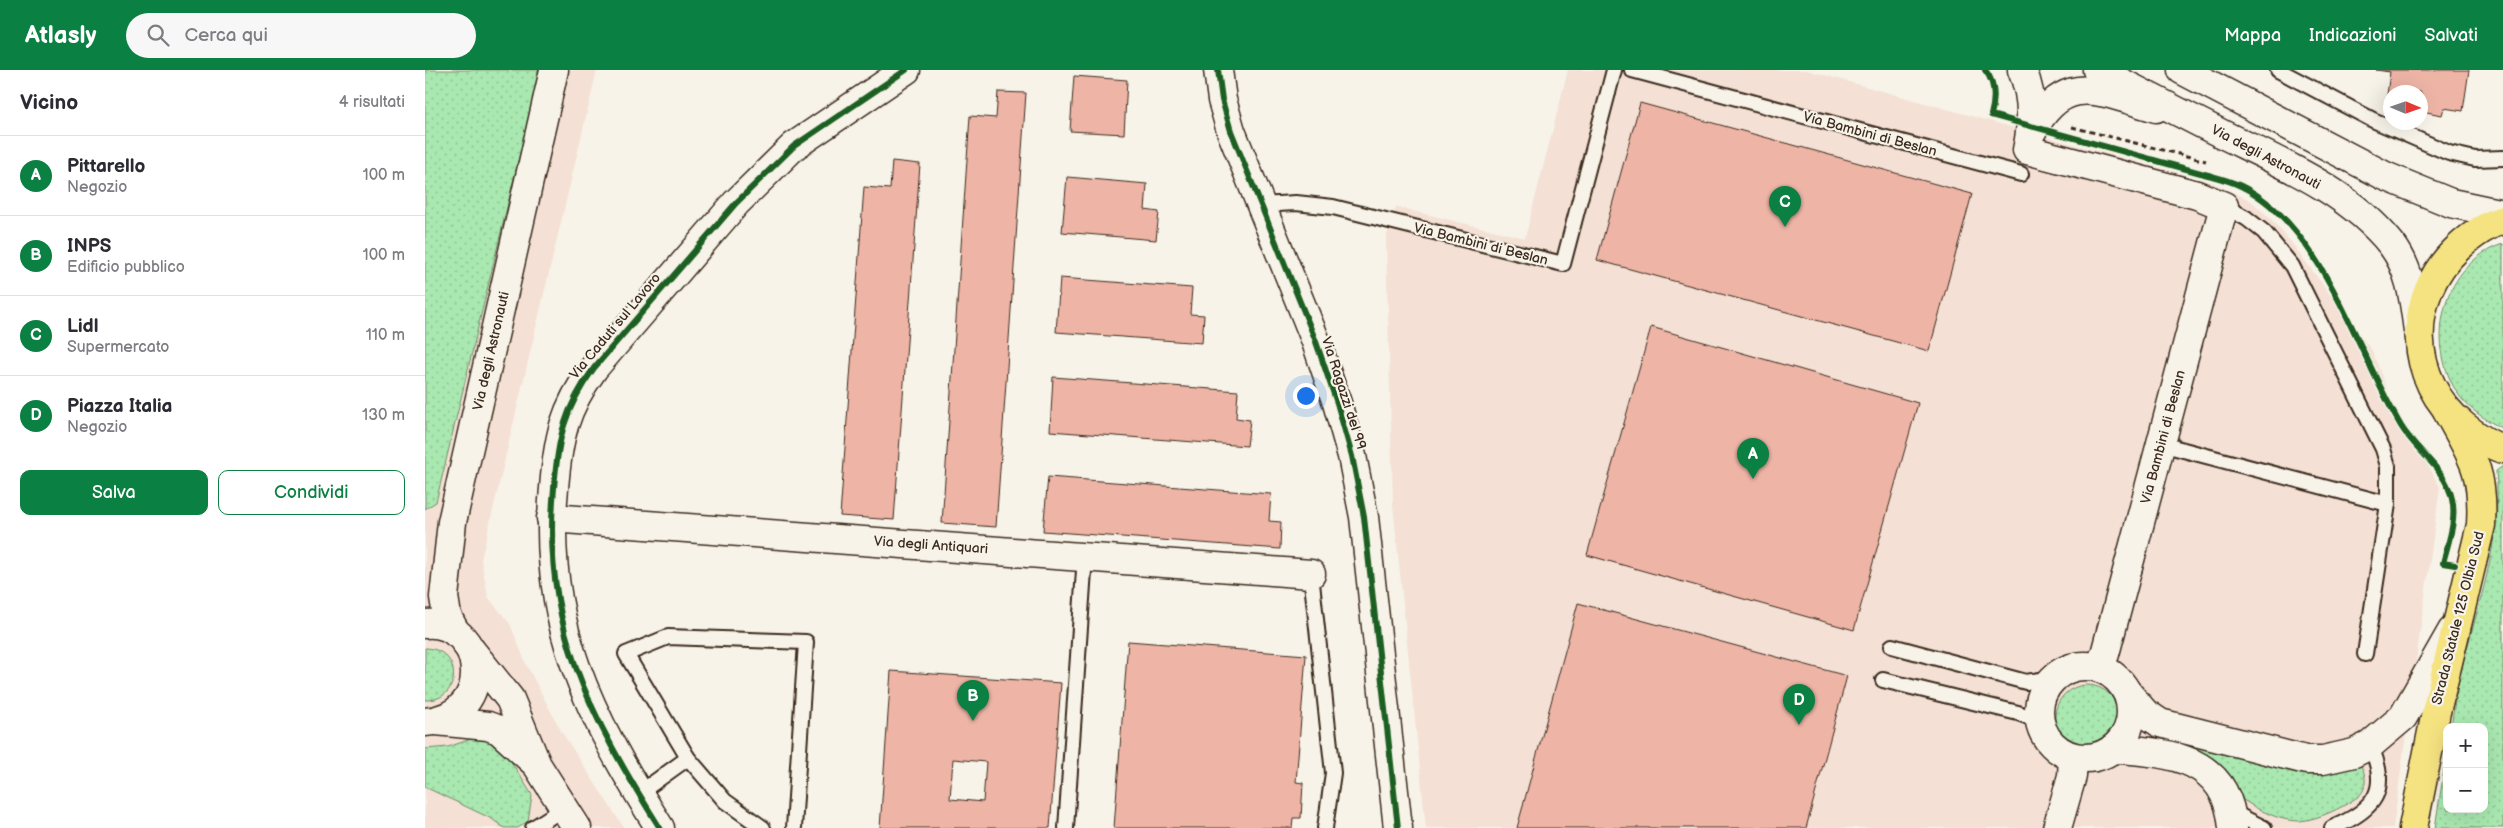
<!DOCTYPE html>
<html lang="it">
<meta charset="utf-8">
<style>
body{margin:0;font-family:"Balsamiq Sans",sans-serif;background:#f7f7f7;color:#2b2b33}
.controls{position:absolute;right:15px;bottom:15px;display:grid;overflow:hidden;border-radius:10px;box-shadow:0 5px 20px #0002}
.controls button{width:45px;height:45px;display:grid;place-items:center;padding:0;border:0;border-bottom:1px solid #e1e1e2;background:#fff;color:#2b2b33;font:25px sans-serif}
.compass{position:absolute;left:1958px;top:15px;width:45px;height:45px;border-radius:50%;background:#fff;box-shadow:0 5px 20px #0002;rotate:92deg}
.you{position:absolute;left:880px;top:325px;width:18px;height:18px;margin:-12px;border:4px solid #fff;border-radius:50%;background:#1a73e8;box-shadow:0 0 0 8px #1a73e833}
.badge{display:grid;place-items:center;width:32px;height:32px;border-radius:50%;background:#0b8043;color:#fff;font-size:16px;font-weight:700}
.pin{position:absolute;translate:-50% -41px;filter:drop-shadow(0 1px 2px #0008)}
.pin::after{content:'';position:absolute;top:26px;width:18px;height:15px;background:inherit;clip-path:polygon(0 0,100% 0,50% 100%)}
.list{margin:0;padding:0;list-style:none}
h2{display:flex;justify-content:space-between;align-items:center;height:65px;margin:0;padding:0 20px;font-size:21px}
h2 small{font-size:16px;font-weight:400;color:#7c7c81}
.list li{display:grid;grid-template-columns:32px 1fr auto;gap:15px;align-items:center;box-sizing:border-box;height:80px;padding:0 20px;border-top:1px solid #e1e1e2}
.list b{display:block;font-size:19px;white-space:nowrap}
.list p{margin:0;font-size:16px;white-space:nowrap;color:#7c7c81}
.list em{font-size:16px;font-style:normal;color:#7c7c81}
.actions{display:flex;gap:10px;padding:15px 20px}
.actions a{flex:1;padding:11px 0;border:1px solid #0b8043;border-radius:10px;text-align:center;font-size:18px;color:#0b8043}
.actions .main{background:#0b8043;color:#fff}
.icon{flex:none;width:28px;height:28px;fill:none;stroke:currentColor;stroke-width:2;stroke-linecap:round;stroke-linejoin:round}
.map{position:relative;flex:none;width:2078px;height:758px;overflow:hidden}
header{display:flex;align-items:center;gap:30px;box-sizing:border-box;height:70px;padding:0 25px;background:#0b8043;color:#fff}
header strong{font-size:24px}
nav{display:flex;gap:28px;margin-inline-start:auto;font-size:18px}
.search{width:350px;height:45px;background:#f7f7f7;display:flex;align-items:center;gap:12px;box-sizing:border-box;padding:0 18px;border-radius:28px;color:#7c7c81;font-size:19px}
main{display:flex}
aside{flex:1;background:#fff}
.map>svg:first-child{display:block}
.built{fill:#f4e0d4}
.grass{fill:url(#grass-dots);stroke:#728967}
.building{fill:#eeb5a6;stroke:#3b2a1e;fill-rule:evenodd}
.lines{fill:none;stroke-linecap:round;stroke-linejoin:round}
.service-casing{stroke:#3b2a1e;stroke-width:18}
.minor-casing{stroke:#3b2a1e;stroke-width:31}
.tertiary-casing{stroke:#3b2a1e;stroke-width:31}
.secondary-casing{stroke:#3b2a1e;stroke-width:31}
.primary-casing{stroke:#3b2a1e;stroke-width:31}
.path{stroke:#3b2a1e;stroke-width:3;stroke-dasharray:5 4;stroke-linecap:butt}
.service{stroke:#f7f3e8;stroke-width:14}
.minor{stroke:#f7f3e8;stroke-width:28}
.tertiary{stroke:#f7f3e8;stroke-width:28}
.secondary{stroke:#f7f3e8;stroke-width:28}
.primary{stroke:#f5e382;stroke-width:28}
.cycleway-casing{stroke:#f7f3e8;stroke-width:9}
.cycleway{stroke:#1b5e20;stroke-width:6}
.labels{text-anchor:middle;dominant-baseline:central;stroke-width:4.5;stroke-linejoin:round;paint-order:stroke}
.street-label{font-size:14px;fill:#3b2a1e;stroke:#f7f3e8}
</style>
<header>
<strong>Atlasly</strong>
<div class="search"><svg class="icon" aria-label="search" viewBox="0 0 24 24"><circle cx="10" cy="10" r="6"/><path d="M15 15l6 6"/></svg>Cerca qui</div>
<nav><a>Mappa</a><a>Indicazioni</a><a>Salvati</a></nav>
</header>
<main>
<aside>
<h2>Vicino<small>4 risultati</small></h2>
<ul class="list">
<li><span class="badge">A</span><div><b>Pittarello</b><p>Negozio</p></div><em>100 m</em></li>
<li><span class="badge">B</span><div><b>INPS</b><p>Edificio pubblico</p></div><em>100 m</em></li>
<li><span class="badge">C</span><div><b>Lidl</b><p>Supermercato</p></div><em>110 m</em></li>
<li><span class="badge">D</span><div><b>Piazza Italia</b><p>Negozio</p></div><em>130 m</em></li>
</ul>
<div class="actions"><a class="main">Salva</a><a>Condividi</a></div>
</aside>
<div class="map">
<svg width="2078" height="758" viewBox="0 0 2078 758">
<defs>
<pattern id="grass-dots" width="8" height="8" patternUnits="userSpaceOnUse" patternTransform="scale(1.25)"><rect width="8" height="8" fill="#a9e8b0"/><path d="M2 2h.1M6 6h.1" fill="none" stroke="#92c797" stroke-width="1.8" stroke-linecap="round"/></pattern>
</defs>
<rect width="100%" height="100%" fill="#f7f3e8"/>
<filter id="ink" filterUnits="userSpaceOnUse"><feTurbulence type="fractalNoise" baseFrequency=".02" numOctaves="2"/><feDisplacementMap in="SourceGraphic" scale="10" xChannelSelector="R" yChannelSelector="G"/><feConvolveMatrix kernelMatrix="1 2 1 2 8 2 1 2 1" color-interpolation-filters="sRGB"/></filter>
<g filter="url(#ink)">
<!-- built -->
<g class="built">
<path d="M0,0H172L56,490L63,527L85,554L101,594L136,661L199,758H0Z"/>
<path d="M1143,0H1381L1788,113L1825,130L1846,149L1866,172L1947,281L1965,327L2015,417L1968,758H1001L968,435L961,169L971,137L1100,168Z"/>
</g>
<!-- grass -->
<g class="grass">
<path d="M0,0H115L11,432L0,439Z"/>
<path d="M2078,174V359C2060,349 2042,339 2031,321C2000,270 2018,193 2078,174Z"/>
<path d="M2078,396V758H2010L2022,681V739H2059V657H2026C2029,639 2031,621 2035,604C2052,538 2078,470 2071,401Z"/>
<path d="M0,578C39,579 37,632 0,630Z"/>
<circle cx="1662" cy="647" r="32"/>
<path d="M1751,667L1935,694C1942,705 1943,721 1931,728C1917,738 1892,750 1874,751C1831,751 1780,700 1749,674Z"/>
<path d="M49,668L65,669L79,680L107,725L103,751L93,758H79L67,749L0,717V679L23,677Z"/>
</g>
<!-- building -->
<g class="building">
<path d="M1951,0H2044L2038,41L2019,38L2017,45L1996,41V22H1966V26L1962,25L1965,2Z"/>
<path d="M649,6L702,10L699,64L645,61Z"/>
<path d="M573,22L601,23L571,457L517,453L545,46L571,48Z"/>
<path d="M1215,33L1547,124L1504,281L1172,190Z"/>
<path d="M467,91L495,94L469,450L415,446L439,117L465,119Z"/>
<path d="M642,107L722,114L720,140L734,142L731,170L637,162Z"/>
<path d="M635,208L767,218L765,244L779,245L777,273L631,262Z"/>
<path d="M1226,257L1493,333L1429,560L1162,485Z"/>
<path d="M628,307L813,321L811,348L825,350L822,376L625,361Z"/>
<path d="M623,407L846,424L844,451L856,452L855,479L618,461Z"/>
<path d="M1153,533L1422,606L1381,758H1092Z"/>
<path d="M703,571L881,585L871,712L878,713L876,748H868L867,758H689Z"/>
<path d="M466,601L636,613L625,758H455ZM528,689L561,692L558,732L525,729Z"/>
</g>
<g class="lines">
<!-- service casing -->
<g class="service-casing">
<g id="service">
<path d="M1207,0L1596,104"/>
<path d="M1853,0L1948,50L2024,83L2050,89L2078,88"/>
<path d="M834,135L871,133L908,137L1138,194L1189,0"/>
<path d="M1799,136L1821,148L1839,162L1867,196L1958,379L1963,396V434L1940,584"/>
<path d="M1736,374L1963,434"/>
<path d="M886,504L908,703L900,758"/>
<path d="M1467,576L1601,612L1628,608"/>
<path d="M1458,610L1593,643L1615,651"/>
<path d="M213,724L263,688"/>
<path d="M1807,742L1839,758"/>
<path d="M108,758L139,738"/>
<path d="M338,758L300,731L263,688L201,584L243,567L381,572L369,758"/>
<path d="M641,758L660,486"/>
<path d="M1907,758C1950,740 1966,720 1945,675"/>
</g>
</g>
<!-- minor casing -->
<g class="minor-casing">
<g id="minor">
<path d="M793,0L797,30L806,61L890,269L912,333L927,386L939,447L973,758"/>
<path d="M1597,0C1608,25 1608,53 1602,80L1772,125L1799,136L1680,584L1674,597"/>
<path d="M1606,63C1639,0 1674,21 1731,38"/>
<path d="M126,448L886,504"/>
<circle cx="1660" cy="642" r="46"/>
<path d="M1702,622L1720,643L1735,653L1881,690H1898L1929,683L1945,675L1978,647L2027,561"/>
<path d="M1688,679C1745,681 1803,689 1808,758"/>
<path d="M235,758C165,647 116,553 129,418C133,368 139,339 169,298L311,133L369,76L481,0"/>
<path d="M1632,758L1647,706L1648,687"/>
</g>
</g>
<!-- tertiary casing -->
<g class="tertiary-casing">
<g id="tertiary">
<path d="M41,574L85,629L112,695L152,758"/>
<path d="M11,651L63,656L74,660L109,692"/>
</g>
</g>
<!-- secondary casing -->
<g class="secondary-casing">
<g id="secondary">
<path d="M1672,0C1713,21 1755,43 1797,64C1856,93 1924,121 1967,175C1986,200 1989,231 1993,261"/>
<path d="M1757,0L1960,106L2026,133L2078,144"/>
<path d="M0,554C59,548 74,646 0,652"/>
<path d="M31,563L22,546L19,527L27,452L129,0"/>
</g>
</g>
<!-- primary casing -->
<g class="primary-casing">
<g id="primary">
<path d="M2078,150C2060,155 2046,166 2033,178C1980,227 1982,310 2039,356C2050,365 2064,375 2078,379"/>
<path d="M1988,758L2011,642L2056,455C2059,402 2048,388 2023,343"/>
</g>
</g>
<!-- path -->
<path class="path" d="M1647,57L1781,91"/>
<!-- service -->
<use href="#service" class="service"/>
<!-- minor -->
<use href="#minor" class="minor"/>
<!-- tertiary -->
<use href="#tertiary" class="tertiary"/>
<!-- secondary -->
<use href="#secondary" class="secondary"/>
<!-- primary -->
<use href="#primary" class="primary"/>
<!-- cycleway casing -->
<g class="cycleway-casing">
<g id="cycleway">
<path d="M793,0L797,30L806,61L890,269L912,333L927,386L939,447L973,758"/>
<path d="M1560,0C1571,13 1570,30 1566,45L1783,105C1794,108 1806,111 1816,116C1898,156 1931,281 1976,356C1991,381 2021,399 2027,429C2032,450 2023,473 2018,493L2030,495"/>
<path d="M235,758C165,647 116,553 129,418C133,368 139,339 169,298L311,133L369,76L481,0"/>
</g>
</g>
<!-- cycleway -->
<use href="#cycleway" class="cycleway"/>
</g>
</g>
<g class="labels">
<!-- street labels -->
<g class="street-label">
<text transform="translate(1445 64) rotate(15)">Via Bambini di Beslan</text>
<text transform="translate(1841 87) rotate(28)">Via degli Astronauti</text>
<text transform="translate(1056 174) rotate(14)">Via Bambini di Beslan</text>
<text transform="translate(190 256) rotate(-50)">Via Caduti sul Lavoro</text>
<text transform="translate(66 281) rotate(-77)">Via degli Astronauti</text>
<text transform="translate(919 323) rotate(72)">Via Ragazzi del 99</text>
<text transform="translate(1738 367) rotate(-75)">Via Bambini di Beslan</text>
<text transform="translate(506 475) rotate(4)">Via degli Antiquari</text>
<text transform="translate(2033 548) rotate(-76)">Strada Statale 125 Olbia Sud</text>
</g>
</g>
</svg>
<div class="controls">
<button>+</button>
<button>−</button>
</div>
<svg class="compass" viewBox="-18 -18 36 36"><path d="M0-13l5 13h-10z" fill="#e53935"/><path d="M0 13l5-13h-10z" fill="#7c7c81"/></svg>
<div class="you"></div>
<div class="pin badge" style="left:1328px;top:409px">A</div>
<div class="pin badge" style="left:548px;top:651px">B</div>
<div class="pin badge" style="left:1360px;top:157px">C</div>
<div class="pin badge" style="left:1374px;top:655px">D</div>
</div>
</main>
